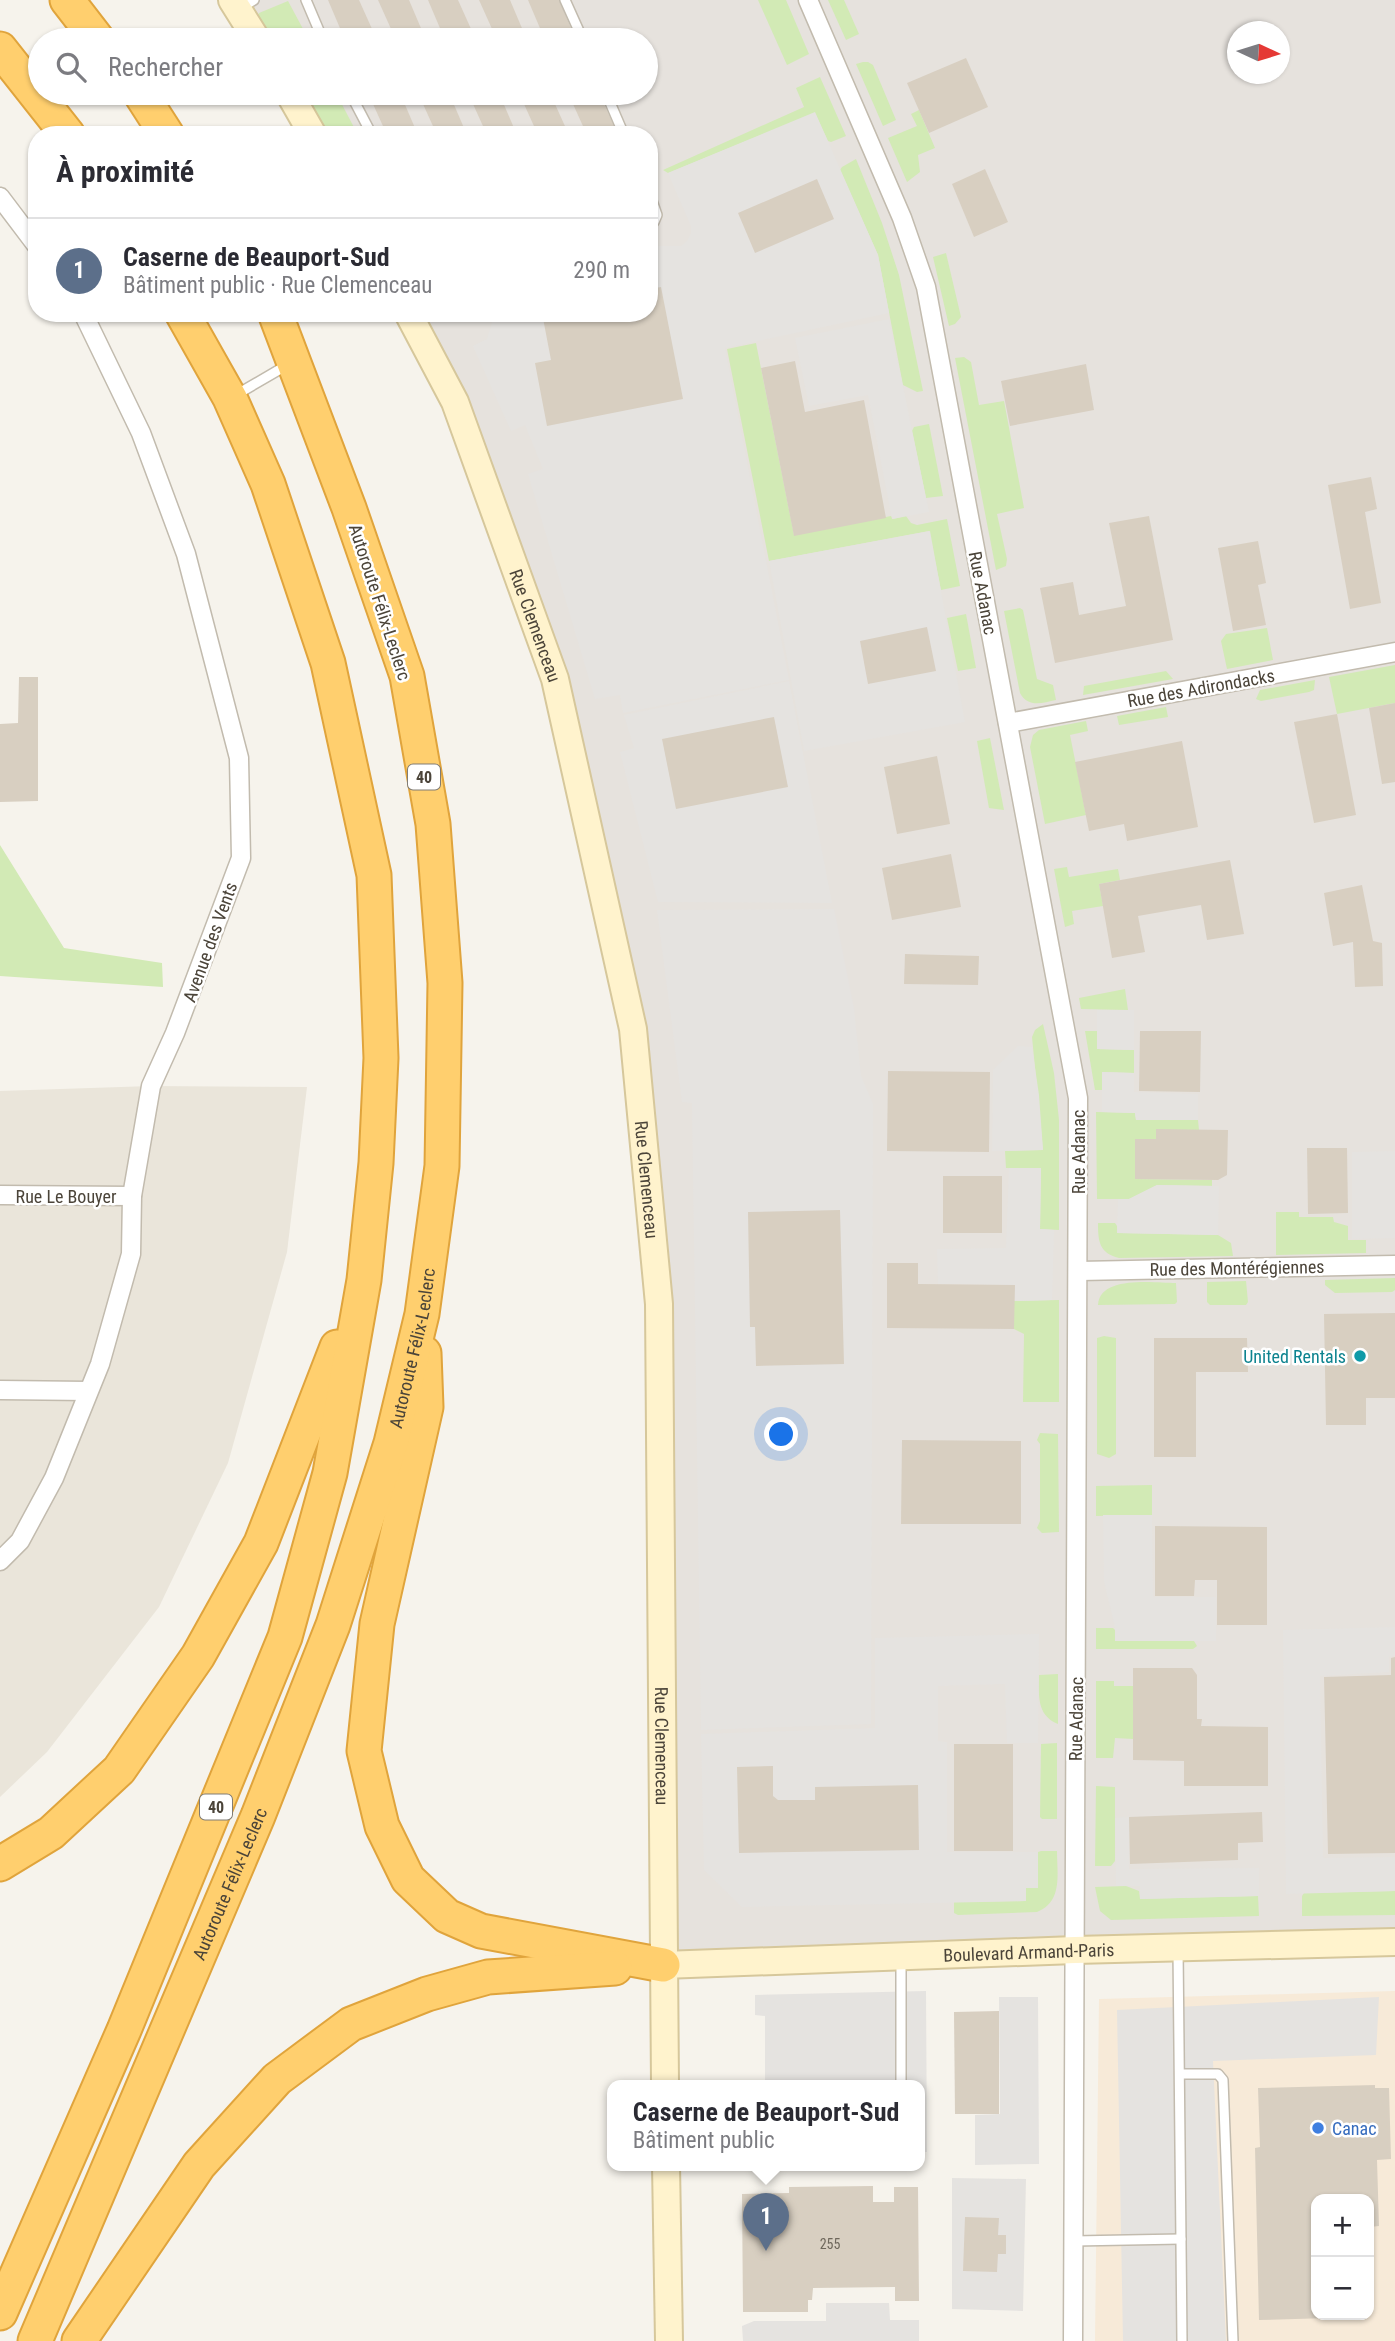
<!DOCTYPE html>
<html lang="fr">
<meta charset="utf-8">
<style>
body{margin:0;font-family:"Roboto Condensed",sans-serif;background:#f7f7f7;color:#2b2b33}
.controls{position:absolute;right:21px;bottom:21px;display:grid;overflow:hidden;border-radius:14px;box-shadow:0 2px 5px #0004}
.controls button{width:63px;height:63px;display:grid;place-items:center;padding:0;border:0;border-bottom:2px solid #e1e1e2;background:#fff;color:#2b2b33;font:35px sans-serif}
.compass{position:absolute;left:1227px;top:21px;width:63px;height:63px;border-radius:50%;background:#fff;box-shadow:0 2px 5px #0004;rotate:94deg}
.you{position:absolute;left:782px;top:1435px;width:24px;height:24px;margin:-18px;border:5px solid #fff;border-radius:50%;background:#1a73e8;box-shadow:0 0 0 10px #1a73e833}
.badge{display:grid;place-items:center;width:46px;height:46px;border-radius:50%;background:#fc3f1d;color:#fff;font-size:23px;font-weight:700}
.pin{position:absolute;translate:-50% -58px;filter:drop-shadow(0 2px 4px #0008)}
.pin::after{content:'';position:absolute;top:37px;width:24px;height:21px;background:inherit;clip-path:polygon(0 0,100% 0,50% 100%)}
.popup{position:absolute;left:607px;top:2080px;width:318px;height:91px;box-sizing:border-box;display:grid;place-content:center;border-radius:14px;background:#fff;filter:drop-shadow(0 2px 5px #0005);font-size:23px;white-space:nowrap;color:#7c7c81}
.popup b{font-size:26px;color:#2b2b33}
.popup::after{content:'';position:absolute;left:50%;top:100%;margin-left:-14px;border:14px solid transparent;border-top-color:#fff}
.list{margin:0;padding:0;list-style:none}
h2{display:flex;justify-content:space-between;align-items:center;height:91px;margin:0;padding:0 28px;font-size:30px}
h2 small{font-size:23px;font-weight:400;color:#7c7c81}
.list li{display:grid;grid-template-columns:46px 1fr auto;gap:21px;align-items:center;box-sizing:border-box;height:105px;padding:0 28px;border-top:2px solid #e1e1e2}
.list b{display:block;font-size:26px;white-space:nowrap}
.list p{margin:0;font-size:23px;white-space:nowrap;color:#7c7c81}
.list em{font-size:23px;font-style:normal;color:#7c7c81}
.icon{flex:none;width:38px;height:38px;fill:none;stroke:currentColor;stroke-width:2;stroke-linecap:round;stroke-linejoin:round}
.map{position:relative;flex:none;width:1395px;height:2341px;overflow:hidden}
.search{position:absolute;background:#fff;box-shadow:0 2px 5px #0004;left:28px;top:28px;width:630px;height:77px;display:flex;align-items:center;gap:18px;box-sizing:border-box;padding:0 24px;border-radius:38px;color:#7c7c81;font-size:26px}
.panel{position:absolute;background:#fff;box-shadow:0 2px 5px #0004;left:28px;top:126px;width:630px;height:196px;border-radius:28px}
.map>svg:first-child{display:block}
.residential{fill:#eae5da}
.commercial{fill:#f7ead8;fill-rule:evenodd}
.industrial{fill:#e6e2dd;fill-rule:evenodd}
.green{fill:#d2eab5}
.parking{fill:#e5e3e0}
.building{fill:#d8cfc1}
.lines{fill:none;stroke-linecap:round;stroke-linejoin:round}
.lane-casing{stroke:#c2bbae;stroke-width:12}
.street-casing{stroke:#c2bbae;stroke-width:21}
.secondary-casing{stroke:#d6c79b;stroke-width:30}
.highway-casing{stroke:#e0a43c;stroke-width:37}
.lane{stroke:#fff;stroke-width:9}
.street{stroke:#fff;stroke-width:18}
.secondary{stroke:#fff3cd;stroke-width:26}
.highway{stroke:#ffcf6e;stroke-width:33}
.culture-dot{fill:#0f9aa8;stroke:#fff;stroke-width:2.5}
.shop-dot{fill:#3f7fe0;stroke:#fff;stroke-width:2.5}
.labels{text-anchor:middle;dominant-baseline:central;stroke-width:5;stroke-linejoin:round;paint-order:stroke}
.number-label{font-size:14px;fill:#6e675b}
.shield{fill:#fff;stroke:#817c74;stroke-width:2}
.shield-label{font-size:16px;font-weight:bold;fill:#4b4439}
.street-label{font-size:18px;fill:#4b4439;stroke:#fff}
.culture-label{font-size:18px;fill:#0d838f;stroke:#fff;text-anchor:end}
.shop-label{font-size:18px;fill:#366cbe;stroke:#fff;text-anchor:start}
</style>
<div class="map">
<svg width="1395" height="2341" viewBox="0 0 1395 2341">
<rect width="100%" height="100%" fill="#f6f3ec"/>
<!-- residential -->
<path class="residential" d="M151,1086L307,1087L287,1252L228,1463L159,1607L47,1752L0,1797V1091Z"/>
<!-- commercial -->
<path class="commercial" d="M1395,1991V2341H1095L1099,1999ZM1316,2199H1369V2315H1316Z"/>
<!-- industrial -->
<path class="industrial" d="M232,0H1395V1941L663,1965L659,1304L633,1029L555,679L408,313H649V135H313L289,93H646V40H257ZM1238,32H1280V74H1238Z"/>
<!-- green -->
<g class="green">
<path d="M758,0H786L809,54L787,65Z"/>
<path d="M828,0H844L859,34L846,40Z"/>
<path d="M288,1L309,40H270L257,18L259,13Z"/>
<path d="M863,62H868L873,65L896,120L883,126L856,64Z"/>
<path d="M820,77L846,136L831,142L828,141L815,113L668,173L663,170L804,107L796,88Z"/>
<path d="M302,93H336L358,135H327Z"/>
<path d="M919,110L935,148L918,155L920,172L907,182L888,138L917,126L911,114Z"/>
<path d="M856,159L882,223L899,275L923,391L917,392L903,385L878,255L840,170L842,167Z"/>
<path d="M946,253L961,317L955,324L949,326L933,257Z"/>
<path d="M756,343L794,535L891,516L893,519L906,516L911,523L917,525L947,519L960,586L941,590L929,531L769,561L727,349Z"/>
<path d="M964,357L971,362L979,405L1004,401L1024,508L997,514L1007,559L1006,566L996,570L955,358Z"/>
<path d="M929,424L943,496L926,498L912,431L914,427Z"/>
<path d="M1020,608L1023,610L1037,679L1053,685L1056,700C1042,703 1028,708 1020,693L1004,611Z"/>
<path d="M966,614L976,668L958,671L947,618Z"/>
<path d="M1267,628L1273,660L1227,669L1221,641L1226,634Z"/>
<path d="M1395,665V703L1337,714L1329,677Z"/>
<path d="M1166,671L1173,679L1083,695L1084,686Z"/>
<path d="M1315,680L1314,690L1309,692L1261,701L1256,699L1260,690Z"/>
<path d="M1166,707L1168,717L1119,725L1117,716Z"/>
<path d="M1086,721L1088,731L1070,735L1086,815L1045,824L1030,747L1033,735L1039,730Z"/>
<path d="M990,738L1004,810L989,808L977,741Z"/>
<path d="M0,845L64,948L162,963L163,987L0,976Z"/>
<path d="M1067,867L1069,877L1118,869L1120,880L1099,884L1103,906L1072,911L1074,924L1065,927L1054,869Z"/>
<path d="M1125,989L1128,1010L1081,1009L1079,998Z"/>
<path d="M1043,1024L1054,1073L1059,1120V1230L1040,1229L1041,1169L1006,1168L1005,1151L1043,1150L1032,1037L1035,1030Z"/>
<path d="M1085,1031H1097V1049L1134,1050V1073L1102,1072V1090H1095Z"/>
<path d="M1096,1112L1135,1113L1136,1120H1198L1199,1130H1156V1139H1135V1179L1212,1180V1186L1157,1185L1129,1199H1097Z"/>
<path d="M1276,1212H1299V1217H1333L1334,1222L1348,1226V1240H1366V1253L1276,1255Z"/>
<path d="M1098,1223H1115L1117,1226L1118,1233L1218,1235L1231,1243L1233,1256L1119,1258C1099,1253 1098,1241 1098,1223Z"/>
<path d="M1395,1278V1290L1392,1292L1335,1293L1325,1285V1280Z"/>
<path d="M1246,1281L1248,1302L1246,1305H1210L1207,1302V1282Z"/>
<path d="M1176,1283L1177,1302L1175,1304L1098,1305C1100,1275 1154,1283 1176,1283Z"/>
<path d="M1059,1300V1402H1023L1024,1334L1014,1329V1301Z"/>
<path d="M1104,1336L1116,1338V1454L1109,1458L1097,1454V1338Z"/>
<path d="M1040,1433L1058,1434L1059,1532L1042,1533L1037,1528L1040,1521V1444L1037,1440Z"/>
<path d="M1152,1485V1515L1096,1516V1486Z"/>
<path d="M1096,1628H1113L1115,1630L1116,1641H1194L1197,1646L1193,1649H1096Z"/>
<path d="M1058,1674V1724C1036,1715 1039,1695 1039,1675Z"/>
<path d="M1096,1681H1114V1686H1133V1739L1115,1738L1113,1758H1096Z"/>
<path d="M1057,1743V1819H1042L1040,1817L1041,1744Z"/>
<path d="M1096,1786L1115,1787V1861L1111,1866H1095Z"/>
<path d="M1041,1851H1057C1057,1874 1063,1902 1037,1912L958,1915L954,1913V1902L1025,1901L1026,1888L1038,1887V1852Z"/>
<path d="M1126,1886L1139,1891L1140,1899L1258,1896L1259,1916L1111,1920L1100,1911L1095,1887Z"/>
<path d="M1395,1891V1915L1302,1916V1896L1304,1893Z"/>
</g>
<!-- parking -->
<g class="parking">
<path d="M815,112L878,255L889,313L725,348L789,680L623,713L620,695L595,699L528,474L543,469L525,425L511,431L473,346L487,339L495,313H649V246H681L687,241L691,233V226L668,173Z"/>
<path d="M889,319L929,512L892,519L868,395L809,406L795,338Z"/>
<path d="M930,531L965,722L804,751L769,561Z"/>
<path d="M789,681L832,903L658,902L620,752L634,748L624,715Z"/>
<path d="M834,909L854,1009L861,1076L873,1104L871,1724L701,1730L692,1103L682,1102L657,910Z"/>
<path d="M1097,1010H1134V1050L1097,1049Z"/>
<path d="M1018,1046L1032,1047L1039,1095L1043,1150L992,1151L993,1070Z"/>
<path d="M1102,1072L1134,1073V1092L1198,1094V1120H1136L1135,1113L1102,1112Z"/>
<path d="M1395,1151V1238L1352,1239V1152Z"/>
<path d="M1009,1168H1041L1040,1229L1054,1230L1052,1300L1014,1301V1285L938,1284L937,1249L1006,1248Z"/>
<path d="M1157,1185L1219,1186L1218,1235L1117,1233L1118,1199H1129Z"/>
<path d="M1103,1515H1152L1153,1597H1216V1641H1115V1628L1104,1581Z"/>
<path d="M1395,1627V1656L1389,1657V1672L1320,1676L1323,1858L1395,1857V1891L1286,1894L1283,1630Z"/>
<path d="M1039,1634L1038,1743H1007L1005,1684L938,1686V1741L947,1742V1852H1038V1888H1026V1901L742,1907L704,1870L701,1734L875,1728V1638Z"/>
<path d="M1129,1817V1869L1259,1868V1896L1140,1899V1886H1116L1115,1818Z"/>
<path d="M926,1991L927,2152H920V2085H765V2016L755,2015V1995Z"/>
<path d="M999,1997H1038L1039,2164L975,2165V2115L1000,2114Z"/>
<path d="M1379,1997L1376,2055L1213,2061L1226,2341H1123L1117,2010Z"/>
<path d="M952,2178L1026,2179L1023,2311L952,2309Z"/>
<path d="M826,2303H889L890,2320H919V2341H743L742,2326L754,2321H826Z"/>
</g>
<!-- building -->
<g class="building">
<path d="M328,0H359L377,40H345Z"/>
<path d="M378,0H409L426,40H396Z"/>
<path d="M428,0H458L476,40H445Z"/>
<path d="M479,0H510L527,40H497Z"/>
<path d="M528,0H559L576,40H545Z"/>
<path d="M966,58L988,107L929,133L907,83Z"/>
<path d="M368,93H400L418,135H387Z"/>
<path d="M418,93H449L467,135H437Z"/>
<path d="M468,93H499L517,135H487Z"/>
<path d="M519,93H550L569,135H538Z"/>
<path d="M568,93H599L618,135H587Z"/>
<path d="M985,169L1008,222L974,237L952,184Z"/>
<path d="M817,179L834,219L755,253L738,213Z"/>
<path d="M661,287L683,399L547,426L535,363L551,360L542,313H649V289Z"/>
<path d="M795,361L805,412L864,400L886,518L794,536L761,368Z"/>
<path d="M1086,364L1094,410L1010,426L1001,381Z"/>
<path d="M1371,477L1377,509L1365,512L1381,603L1350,609L1328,485Z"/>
<path d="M1149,516L1173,640L1055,663L1040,588L1073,582L1079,615L1126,606L1109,523Z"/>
<path d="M1258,541L1266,583L1258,585L1266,625L1233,631L1218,548Z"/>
<path d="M927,627L936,671L868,684L860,641Z"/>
<path d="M19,677H38V801L0,802V724L18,723Z"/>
<path d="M1395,703V782L1382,784L1369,708Z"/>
<path d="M1337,714L1356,815L1314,823L1294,722Z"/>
<path d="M774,717L788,787L676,809L662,739Z"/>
<path d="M1182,741L1198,827L1127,841L1124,824L1089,831L1075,762Z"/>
<path d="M937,756L950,824L897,834L884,767Z"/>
<path d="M951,854L961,907L892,920L882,868Z"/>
<path d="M1230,860L1244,934L1207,940L1201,905L1138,916L1145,952L1112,958L1099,884Z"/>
<path d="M1362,885L1373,941L1382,943L1383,986L1355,987L1353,942L1333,946L1324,893Z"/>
<path d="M905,954L979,956L978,985L904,984Z"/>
<path d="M1140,1031H1201L1200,1092L1139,1091Z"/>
<path d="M888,1071L990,1072L989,1152L887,1151Z"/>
<path d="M1156,1129L1228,1130L1227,1175L1218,1180L1135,1179V1139H1156Z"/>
<path d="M1307,1148H1347L1348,1213L1308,1214Z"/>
<rect x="943" y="1176" width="59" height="57"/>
<path d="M840,1210L844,1364L756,1366L755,1327H750L748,1212Z"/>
<path d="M887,1263H918V1284L1015,1285L1014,1329L887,1328Z"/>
<path d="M1395,1313V1398H1366V1425H1326L1324,1314Z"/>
<path d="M1154,1338H1247L1248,1372H1196V1457H1154Z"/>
<path d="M902,1440L1021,1441V1524H901Z"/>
<path d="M1155,1526L1267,1527V1625H1217V1580H1195L1194,1596H1155Z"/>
<path d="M1395,1657V1853L1328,1854L1324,1677L1391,1675V1658Z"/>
<path d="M1133,1668H1192L1197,1675V1719H1202L1201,1726L1268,1727V1786H1184V1761L1133,1760Z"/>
<rect x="954" y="1744" width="59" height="107"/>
<path d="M773,1766V1796L778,1800H815V1787L918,1785L919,1850L739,1853L737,1767Z"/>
<path d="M1262,1812L1263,1842L1238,1843V1860L1130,1864L1129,1817Z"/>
<path d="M999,2011V2114H955L954,2012Z"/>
<path d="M1375,2085V2088H1389L1391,2159L1377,2160L1379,2226L1369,2227V2199H1316V2315H1363V2317L1259,2320L1255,2148L1260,2147L1258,2088Z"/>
<path d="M873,2186V2202H894V2187H918L919,2301H895V2287L813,2288L812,2300H808V2312H743L742,2194L789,2193V2187Z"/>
<path d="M965,2217L999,2218L998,2235H1006V2254H998L997,2272L963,2271Z"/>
</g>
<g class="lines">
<!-- lane casing -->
<g class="lane-casing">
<g id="lane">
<path d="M306,0L323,40"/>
<path d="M565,0L583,40"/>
<path d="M239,9L254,0"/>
<path d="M350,93L372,135"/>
<path d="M606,93L624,135"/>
<path d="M649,192L657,215L654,222L649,226"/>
<path d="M234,396L289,364"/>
<path d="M1178,1949L1182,2341"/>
<path d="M901,1958V2085"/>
<path d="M1180,2074H1218L1223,2080L1233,2341"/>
<path d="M1074,2241L1181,2239"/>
</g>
</g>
<!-- street casing -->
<g class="street-casing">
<g id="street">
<path d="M808,0L902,218L926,287L1078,1098L1073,2341"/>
<path d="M0,197L37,246"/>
<path d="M1008,723L1395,652"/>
<path d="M0,1195L132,1196"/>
<path d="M1079,1271L1395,1265"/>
<path d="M0,1390L88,1391"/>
<path d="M0,1561L20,1541L54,1478L100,1364L131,1254L132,1196L151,1086L175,1033L241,858L239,758L186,554L141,433L83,313"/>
</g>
</g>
<!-- secondary casing -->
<g class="secondary-casing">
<g id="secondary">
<path d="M232,0L257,40"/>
<path d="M289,93L313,135"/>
<path id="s1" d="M408,313L455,402L555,679L633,1029L659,1304L665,2085"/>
<path id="s2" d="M663,1965L1075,1950L1395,1942"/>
<path d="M666,2165L669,2341"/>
</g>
</g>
<!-- highway casing -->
<g class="highway-casing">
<g id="highway">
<path d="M67,0L98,40"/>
<path d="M0,49L68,135"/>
<path d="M140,93L167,135"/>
<path d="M424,1353L426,1407L377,1624L364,1751L382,1826L408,1879L447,1916L481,1931L663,1965"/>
<path d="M0,1864L51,1833L119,1770L198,1656L261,1543L337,1347"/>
<path d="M0,2313L124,2030L285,1637L330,1473L364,1280L376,1163L381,1058L374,875L328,663L268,484L230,398L182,313"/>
<path id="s3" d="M35,2341L258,1816L333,1625L391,1443L422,1314L442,1166L445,983L433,824L407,676L349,508L275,313"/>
<path d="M79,2341L199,2165L277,2079L351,2024L427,1994L488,1977L615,1968"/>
</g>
</g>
<!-- lane -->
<use href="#lane" class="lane"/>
<!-- street -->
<use href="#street" class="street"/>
<!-- secondary -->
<use href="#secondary" class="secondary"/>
<!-- highway -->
<use href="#highway" class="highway"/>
</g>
<!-- markers -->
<circle class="culture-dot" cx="1360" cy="1356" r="7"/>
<circle class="shop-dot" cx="1318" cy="2128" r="7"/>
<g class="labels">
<!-- number labels -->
<g class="number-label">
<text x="830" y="2244">255</text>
</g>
<!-- shield labels -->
<g class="shield">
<rect x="408" y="764.5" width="32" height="25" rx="5"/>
<rect x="200" y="1794.5" width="32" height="25" rx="5"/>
</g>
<g class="shield-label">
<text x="424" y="777">40</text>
<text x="216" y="1807">40</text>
</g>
<!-- street labels -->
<g class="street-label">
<text transform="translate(983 593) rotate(79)">Rue Adanac</text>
<text transform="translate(380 602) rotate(72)">Autoroute Félix-Leclerc</text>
<text stroke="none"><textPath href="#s1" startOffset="338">Rue Clemenceau</textPath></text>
<text transform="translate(1201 688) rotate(-10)">Rue des Adirondacks</text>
<text transform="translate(210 942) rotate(-70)">Avenue des Vents</text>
<text transform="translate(1078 1152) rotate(-90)">Rue Adanac</text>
<text stroke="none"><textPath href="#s1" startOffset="905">Rue Clemenceau</textPath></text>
<text x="66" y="1196">Rue Le Bouyer</text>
<text transform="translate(1237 1268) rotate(-1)">Rue des Montérégiennes</text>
<text stroke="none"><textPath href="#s3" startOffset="1064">Autoroute Félix-Leclerc</textPath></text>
<text transform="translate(1076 1719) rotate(-89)">Rue Adanac</text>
<text stroke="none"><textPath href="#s1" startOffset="1472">Rue Clemenceau</textPath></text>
<text stroke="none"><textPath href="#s3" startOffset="497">Autoroute Félix-Leclerc</textPath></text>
<text stroke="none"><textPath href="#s2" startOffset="366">Boulevard Armand-Paris</textPath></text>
</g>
<!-- culture labels -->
<g class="culture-label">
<text x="1346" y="1356">United Rentals</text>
</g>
<!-- shop labels -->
<g class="shop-label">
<text x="1332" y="2128">Canac</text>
</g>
</g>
</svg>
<div class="controls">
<button>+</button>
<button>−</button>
</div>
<svg class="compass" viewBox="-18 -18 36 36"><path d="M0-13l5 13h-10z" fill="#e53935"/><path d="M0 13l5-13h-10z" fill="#7c7c81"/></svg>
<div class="you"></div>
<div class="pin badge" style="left:766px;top:2251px;background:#5c6f8a">1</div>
<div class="popup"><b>Caserne de Beauport-Sud</b>Bâtiment public</div>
<div class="search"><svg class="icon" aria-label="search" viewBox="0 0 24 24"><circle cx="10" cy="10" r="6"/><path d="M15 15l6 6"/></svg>Rechercher</div>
<section class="panel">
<h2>À proximité<small></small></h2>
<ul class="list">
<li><span class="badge" style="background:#5c6f8a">1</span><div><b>Caserne de Beauport-Sud</b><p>Bâtiment public · Rue Clemenceau</p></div><em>290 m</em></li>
</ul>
</section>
</div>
